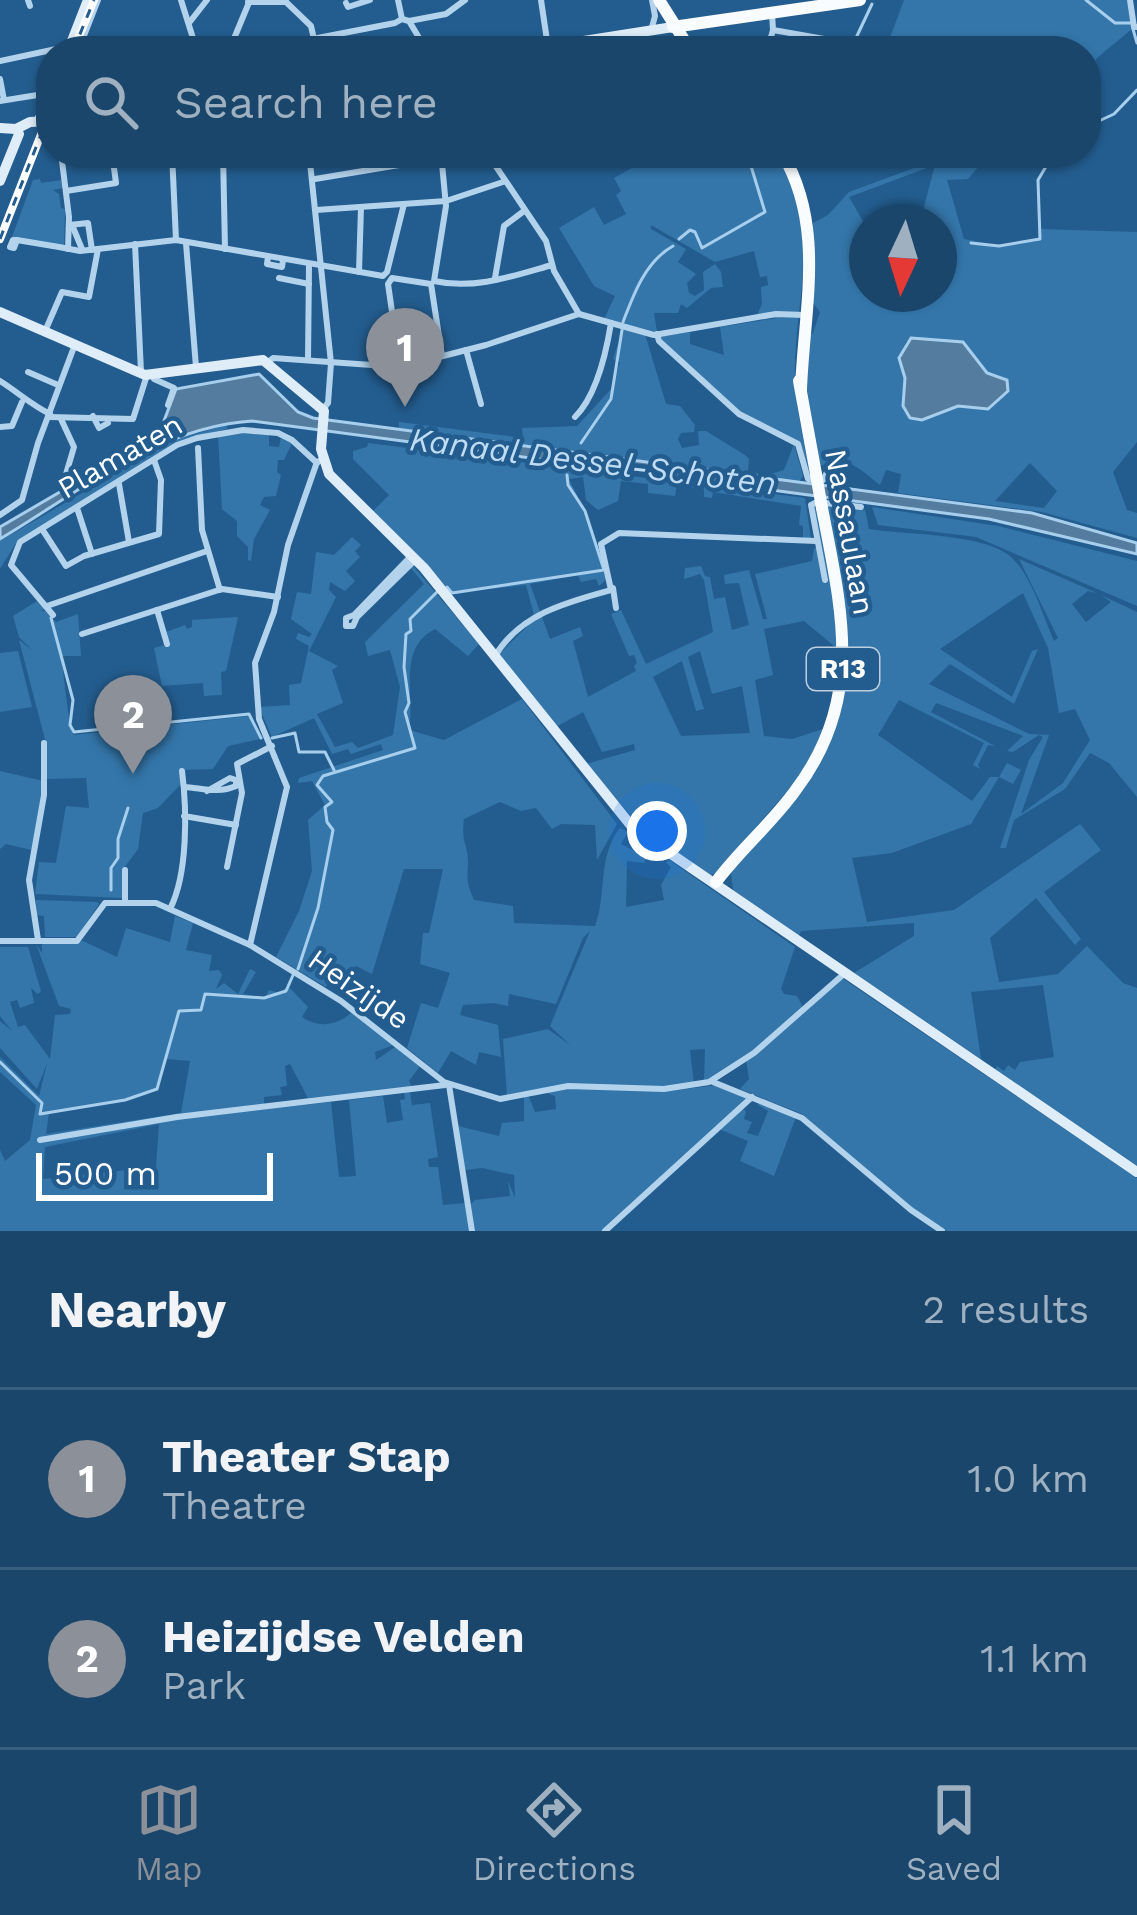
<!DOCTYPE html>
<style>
body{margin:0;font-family:"Work Sans",sans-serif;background:#275073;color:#f1f3f6}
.compass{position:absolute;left:849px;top:204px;width:108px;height:108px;border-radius:50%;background:#1a466b;box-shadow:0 3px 9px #0004;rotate:184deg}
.scale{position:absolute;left:36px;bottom:30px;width:237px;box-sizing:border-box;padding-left:12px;border:6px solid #fff;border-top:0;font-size:33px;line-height:42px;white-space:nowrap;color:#fff;-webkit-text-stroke:9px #235d8f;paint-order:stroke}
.you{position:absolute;left:657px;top:831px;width:42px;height:42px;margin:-30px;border:9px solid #fff;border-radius:50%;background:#1a73e8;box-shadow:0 0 0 18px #1a73e833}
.badge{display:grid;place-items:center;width:78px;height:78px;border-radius:50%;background:#8c9099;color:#fff;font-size:39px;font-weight:700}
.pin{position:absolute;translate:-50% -99px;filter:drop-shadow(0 3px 6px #0008)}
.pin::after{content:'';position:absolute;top:63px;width:42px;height:36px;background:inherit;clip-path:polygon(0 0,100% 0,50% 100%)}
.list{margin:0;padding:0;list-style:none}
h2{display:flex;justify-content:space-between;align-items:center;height:156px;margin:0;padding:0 48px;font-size:51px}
h2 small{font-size:39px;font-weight:400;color:#9fb1c1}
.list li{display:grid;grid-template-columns:78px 1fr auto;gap:36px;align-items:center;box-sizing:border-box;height:180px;padding:0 48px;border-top:3px solid #385e7e}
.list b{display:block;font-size:45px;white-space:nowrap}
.list p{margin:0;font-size:39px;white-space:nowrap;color:#9fb1c1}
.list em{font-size:39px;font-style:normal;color:#9fb1c1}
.icon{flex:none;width:66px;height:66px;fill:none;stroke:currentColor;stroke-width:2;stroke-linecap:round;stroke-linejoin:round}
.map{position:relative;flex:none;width:1137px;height:1231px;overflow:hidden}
.search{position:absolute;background:#1a466b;box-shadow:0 3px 9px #0004;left:36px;right:36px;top:36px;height:132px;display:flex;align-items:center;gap:30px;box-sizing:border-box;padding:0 42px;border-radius:48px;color:#9fb1c1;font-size:45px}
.sheet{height:516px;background:#1a466b}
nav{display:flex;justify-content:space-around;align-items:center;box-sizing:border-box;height:168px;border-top:3px solid #385e7e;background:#1a466b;font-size:33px;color:#9fb1c1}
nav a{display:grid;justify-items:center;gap:6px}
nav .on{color:#8c9099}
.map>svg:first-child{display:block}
.green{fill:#3476aa;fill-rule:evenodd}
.water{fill:#547c9e;stroke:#a7cfed;stroke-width:3}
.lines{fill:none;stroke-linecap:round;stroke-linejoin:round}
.stream{stroke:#a7cfed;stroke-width:3}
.street{stroke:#b3d3ec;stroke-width:6}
.secondary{stroke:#dfedf9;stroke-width:10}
.primary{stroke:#f9fcff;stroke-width:12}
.rail-casing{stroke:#fff;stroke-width:8}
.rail{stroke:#235d8f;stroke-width:3;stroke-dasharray:9;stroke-linecap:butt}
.primary-bridge{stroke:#f9fcff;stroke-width:12}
.labels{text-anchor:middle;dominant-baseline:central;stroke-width:9;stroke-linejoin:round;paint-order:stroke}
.shield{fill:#235d8f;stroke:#bdcedd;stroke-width:3}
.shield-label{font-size:27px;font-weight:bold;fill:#fff}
.street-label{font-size:30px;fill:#fff;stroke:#235d8f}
.water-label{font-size:33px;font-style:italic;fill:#bfdcf3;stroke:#235d8f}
</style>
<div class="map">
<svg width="1137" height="1231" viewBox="0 0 1137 1231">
<rect width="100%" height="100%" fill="#235d8f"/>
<!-- green -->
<g class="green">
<path d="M904,0H1128L1132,29L1098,57L1086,75V51H891L888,43Z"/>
<path d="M630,153H776C826,234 793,296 795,379C796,410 804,441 810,471L806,473L802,447L742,414L659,337L690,332V344L724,355L720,327L777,318L757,315L762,304L761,287L768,285L767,276L760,277L754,251L715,262L651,225V229L686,249L678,262L696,274L687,283L689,293L695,296L704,290L703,272L715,264L721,272L723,287L711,288L687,308L681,304L678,313H654L657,332L604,319L615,296L594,286L559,228L594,207L604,225L626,214L616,195L621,191L614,178L637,165Z"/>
<path d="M931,153H990L968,179L947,180L964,239L999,246L1038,241L1039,229L1137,232V442L1113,472L1127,510L1137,513V538L1042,512L898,493L901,474L886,470L880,485C865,473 853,461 832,459L826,466L817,464L806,404L808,335L813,333L820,312L812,301L813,223L828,215L849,192L933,161ZM935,165L920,222H939V294H867V228L849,197ZM920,338C958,341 966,342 987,373L1007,380L1009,389C988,419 984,400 958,406C933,412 930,415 903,406L905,378L899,357L906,342ZM1030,463L1057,491L1044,508L995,501Z"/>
<path d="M40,179L41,183L62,180L63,188L53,190L59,194L61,208L65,209L64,247L12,237L33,180Z"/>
<path d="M623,328L645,334L666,404L680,406L695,425L694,432L681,433L678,439L682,448L699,445L698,431H706L745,455L749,459L748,471L767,475L784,470L794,444L803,476L799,482L399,428V422L523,438L522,428L577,426L611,389L620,362L613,359Z"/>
<path d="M227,425V429L182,440L16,543L0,569V541L171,441Z"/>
<path d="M235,432L269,435V446L279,447L281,437L292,443L284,460H278L277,472L281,475L276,496L264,497L260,505L270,510L254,539L251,561L248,560V547L237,536V521L222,509L218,434Z"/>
<path d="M368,443L805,498L811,539H803V526L799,525L801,506L719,493L713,492L712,498L704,497V489L677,485L675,496L648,493V484L621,481L618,501L598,510L586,500L583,477L569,479L585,511L608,578L599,586L596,579L581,582L578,575L530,584L550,639L580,627L583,636L573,641L588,697L636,671L634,666L637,663L634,655L629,656L611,614L621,610L646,664L713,632L704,580L700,574L684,579L685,568L701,566L705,576L710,577L714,599L725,597L732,630L749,625L739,583L725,584L724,575L749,570L763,619H767L755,574L812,561L814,548H817L812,508L816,505L837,608L840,651L804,621L764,629L773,675L755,680L764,736L792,739L826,728L802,774L716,873L711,875L643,830L586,764L635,750L634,744L602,752L583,712L556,727L499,654L535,619L526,585L452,593L373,511L389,495L353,459V451L367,447ZM700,651L712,694L742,686L750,733L681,736L653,677L682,661L696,711L704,709L688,657Z"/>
<path d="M826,505L865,510L869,529C905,535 982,533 1010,556C1031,574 1043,616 1054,641L1058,638L1019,559L1097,593L1088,591L1072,604L1086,622L1111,602L1101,595L1137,612V797L1109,763L1090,753L1065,789L1014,820L1006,848H1000L1029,760L1043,737L1039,735L1013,752L1007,751L1023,736L936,703L931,712L995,746L988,745L978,765L980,769L973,765L984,743L899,700L878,735L972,801L990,777H999L1007,763L1021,770L1013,784L999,777L971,824L892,853L852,858L867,922L954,910L1080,824L1101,850L1044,892L1081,939L1075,945L1036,898L990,938L999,982L1058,974L1087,946L1123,983L1137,988V1166L995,1070L997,1066L1004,1071L1008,1065L1015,1070L1020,1062L1054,1057L1043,985L971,992L981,1059L854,973L914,936V923L801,931L799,936L733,890L731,872C756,845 782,818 804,789C869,702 846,602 826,505ZM1023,593L1048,648L1059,713L1075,709L1090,740L1063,783L1021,814L1049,735L1029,734L929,684L950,664L1014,704L1038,649L1032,651L1012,697L940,649Z"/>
<path d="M872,507L998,526L1137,561V606L976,537L878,525Z"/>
<path d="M352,537L361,545L355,551L360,557L346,571L355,581L345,591L330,582L329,590L336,597L309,651L338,666L332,670L343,703L317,714L335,747L352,742L358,748L393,735L400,687L390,650L368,656L365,642L424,584L411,568L413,566L479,644L468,656L435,629C397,648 415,695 409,730L444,740L522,699L617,824L597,860L595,825L561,824L552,829L536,808L521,811L500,802L464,819C461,843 467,842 468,860C468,880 465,879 474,900L513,906L514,923L595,926C607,895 597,857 620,828L628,832L621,844L647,857L644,863L627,861L626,907L664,900L661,885L671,867L666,863L669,860L795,947L781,989L784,994L797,996L804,1009L753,1053L712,1079L704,1081L705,1049L690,1050L694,1084L670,1091L718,1085L747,1098L603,1231H475L471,1204L475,1200L510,1196L508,1181L515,1198L514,1175L482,1168L465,1170L458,1126L499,1136L502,1123L524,1121V1096L528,1095L535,1112L556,1109L555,1096L544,1092L568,1083L507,1096L503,1039L548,1029L570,1045L550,1026L590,931L583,938L556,1004L509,994L508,1006L494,1003L463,1005L460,1015L498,1025L501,1057L479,1052L476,1065L451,1051L438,1073L407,1048L421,1003L438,1008L450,973L420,964L423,933H429L443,869H404L372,974L356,966L349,976L337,970L326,987L276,957L299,911L312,871L308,820L325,805L312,781L298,783L299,778L383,750L381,744L351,754L348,749L332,754L314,718L272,737L259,707L290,705L289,685L301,683L309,646L296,639L298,633L309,637L312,634L291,619L297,592L311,594L316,552L334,555Z"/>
<path d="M37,601L44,609L41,611H45L56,622L78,614L81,656H61C64,673 68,726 74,735L249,716L260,739L228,746L213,769L181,770V784L158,808L143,813L138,849L124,868L122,898L35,894L39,862L56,863L66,806L89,808L86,778L47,779V747L19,640L33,651L19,637L13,616Z"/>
<path d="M238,617L226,671L221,672L222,695L204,696L203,683L162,686L154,648L169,644L166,632L185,625L187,629L192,627V620Z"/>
<path d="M18,651L32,707L0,712V653Z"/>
<path d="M0,771L43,781L32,850L6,844L0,849Z"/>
<path d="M36,900L97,902L99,904L77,937H45L44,916L37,915Z"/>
<path d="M175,916L193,923L186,950L212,955L209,971L219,970L222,975L216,989L224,983L238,994L250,969L256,972L243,994L265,998L269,990L280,993L288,986L308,1007L302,1017C318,1028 336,1026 351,1013L393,1045L375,1052L376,1060L395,1047L420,1066L409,1081L412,1087L308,1098L290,1064L285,1066L287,1086L280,1087L282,1095L264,1097V1104L182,1118L331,1102L339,1177L356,1176L349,1100L383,1096L387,1123L403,1120L400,1100L405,1099L404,1093L410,1092L412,1105L430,1103L438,1157L428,1159L429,1167H438L443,1205L466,1203L470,1231H0V1150L5,1161L30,1140L36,1105L0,1072V1057L39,1096L47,1063L37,1089L0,1048V1021L12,1031L0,1016V947H28L41,991L38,994L31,988L34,1003L20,1008L17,1000L10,1002L18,1027L25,1025L50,1059L55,1015L70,1014L71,1009L59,1006L36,944L42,953V944L83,941L117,957L126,928L170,942ZM165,1059L190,1061L181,1113L46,1134L49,1113L134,1099L158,1089ZM159,1124L156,1167L43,1179L45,1147Z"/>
<path d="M842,978L1137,1178V1231H947L916,1211L802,1114L740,1089L749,1079L746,1060Z"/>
<path d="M759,1102L796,1117L774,1176L740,1161L748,1141L719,1129L742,1109L746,1111L744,1119L752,1122L747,1133L758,1136L768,1111L758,1105Z"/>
</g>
<!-- water -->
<g class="water">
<path d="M911,338L963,342L987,373L1007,380L1008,391L988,409L958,406L922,420L910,418L903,406L905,378L899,358Z"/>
<path d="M259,374L298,412L313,418L1032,513L1137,543V554L989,519L252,421C158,427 79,492 0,539V527L159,434L176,389Z"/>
</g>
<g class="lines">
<!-- stream -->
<g class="stream">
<path d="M1086,0L1115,23H1132"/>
<path d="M1133,29L1137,43"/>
<path d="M856,38L872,4"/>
<path d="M1086,127L1114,114L1137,90"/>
<path d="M679,239L690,230L695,232L702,248L765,212L747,153"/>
<path d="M971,243L999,246L1040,239L1038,180L1054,153"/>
<path d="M623,322C634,293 646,261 673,246"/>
<path d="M581,443L611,399L622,330"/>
<path d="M447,587L452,593L604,570L585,511L568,485L567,475"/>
<path d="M51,618L73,700L70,725L74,732L249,714L261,738"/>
<path d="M272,738L295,733L299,752H325L334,770"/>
<path d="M111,890V868L118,858V839L128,808"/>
<path d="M298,969L318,908L333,830L327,822L325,807L332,802L317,785L323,776L415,748L405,712L409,703L404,667L406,634L411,631L410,619L437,592"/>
<path d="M0,1062L42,1103L40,1114L125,1100L157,1089L179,1011L201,1010L205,994L264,998L286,991L294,973"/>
</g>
<!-- street -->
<g class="street">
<path d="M28,0L30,6"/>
<path d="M181,0L197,51"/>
<path d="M284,0L311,26L314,39"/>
<path d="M398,0L402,19L409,21L427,51"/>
<path d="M541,0L548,47"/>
<path d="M1130,0L1134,27H1137"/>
<path d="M248,2H286"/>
<path d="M346,3L348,7L370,0"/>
<path d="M409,21L446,14L465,0"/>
<path d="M189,23L207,0"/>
<path d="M773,30L847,43L875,42"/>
<path d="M651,31L655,16L652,0"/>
<path d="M78,51L98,0"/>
<path d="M235,51L233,41L250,0"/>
<path d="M251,51L395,23L402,19"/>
<path d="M767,51L773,30L772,13"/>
<path d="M0,61L70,46"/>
<path d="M0,79L4,100"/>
<path d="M0,101L50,93"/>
<path d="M61,153L69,217L68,249"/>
<path d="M172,153L176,240"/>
<path d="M223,153L225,249"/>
<path d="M309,153L331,363L328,403L323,409"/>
<path d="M441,153L446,206L434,281C474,290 513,276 552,265"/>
<path d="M487,153L546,241L554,271L579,314"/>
<path d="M461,162L476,153"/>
<path d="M315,179L441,158"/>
<path d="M66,191L116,183L112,153"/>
<path d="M316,210L446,201L503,182"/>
<path d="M69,225L88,223L92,250"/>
<path d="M72,225L82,249"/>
<path d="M17,240L14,248L10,247L13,240H17L59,247L80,251L176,240L383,276L387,272L404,204"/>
<path d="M186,243L196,367"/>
<path d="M135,244L141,372"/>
<path d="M268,257L267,264L282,267L283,260"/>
<path d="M359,272L361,207"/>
<path d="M279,278L309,284"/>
<path d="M495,278L504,226L524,211"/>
<path d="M579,314L654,335L776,314L804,315"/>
<path d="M46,329L62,292L89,297L98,249"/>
<path d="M657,334L659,341L739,414L798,444L808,479L823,480L833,461"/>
<path d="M373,350L375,366"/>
<path d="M466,350L481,404"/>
<path d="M308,360L309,265"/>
<path d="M268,362L273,358L400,367L486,345L579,314"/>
<path d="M400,367L388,284L392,278L431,284L442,356"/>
<path d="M28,372L58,385"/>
<path d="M153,375L154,379L174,388L168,405"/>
<path d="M0,381C19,393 30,404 50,414"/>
<path d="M93,416L99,428L108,423"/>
<path d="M49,417L133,419L147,375"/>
<path d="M575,417C597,395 606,354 611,323"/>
<path d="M61,419L74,447L66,474"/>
<path d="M0,427L12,426L22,402"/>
<path d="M198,448L202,530L220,590"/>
<path d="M119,484L129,542"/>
<path d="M77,508L92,554"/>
<path d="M0,515L22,500L38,443L74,347"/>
<path d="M42,529L66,566L84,556L159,534L161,480L154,460"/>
<path d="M411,556L354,615L346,618V626H353L357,617L415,560"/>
<path d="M825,580L811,505L817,502L861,507"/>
<path d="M613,588L616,608"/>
<path d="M47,606L207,551"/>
<path d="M157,610L167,644"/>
<path d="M53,615L11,565L20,542L177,445L197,438L243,430L278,433L292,440L317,463"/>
<path d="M82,634L222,589L278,597"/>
<path d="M495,656C520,614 567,602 611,590L601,544L619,533L816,541"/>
<path d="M184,787C202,788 218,794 236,786V780L230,778L207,791"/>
<path d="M184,816L236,825"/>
<path d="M227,867L242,793L237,764L272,746"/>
<path d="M125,870V902"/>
<path d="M170,909C188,874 187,810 182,771"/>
<path d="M38,940L29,880L44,795V743"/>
<path d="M0,941H77L105,903H156L250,945L341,1001L444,1082L500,1099L568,1086L664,1089L709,1082L754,1053L845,973"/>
<path d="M250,945L287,787L259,719L255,663L274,612L288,545L317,462L324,459"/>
<path d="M713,1082L802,1118L911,1210L942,1231"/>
<path d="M449,1085L472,1231"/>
<path d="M40,1140L177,1117L445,1085"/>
<path d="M605,1231L752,1097"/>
</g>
<!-- secondary -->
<g class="secondary">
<path d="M68,51L88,0"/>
<path d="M520,51L673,27"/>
<path d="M39,120L51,95"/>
<path d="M0,128L16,129L30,122L51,121"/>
<path d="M0,181L19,134"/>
<path d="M0,312L145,375L263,360L324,411L321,449L329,474L424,568L633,828L1137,1172"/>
</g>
<!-- primary -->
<g class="primary">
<path d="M659,0L691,51"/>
<path d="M673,27L860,0"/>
<path d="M782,153C826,227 804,308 801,389"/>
<path d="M799,381L816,474"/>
<path d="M716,882C740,850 771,824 795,791C865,699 842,612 822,508"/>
</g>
<!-- rail casing -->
<g class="rail-casing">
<g id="rail">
<path d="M73,51L94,0"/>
<path d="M0,239L51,109"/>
</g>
</g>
<!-- rail -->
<use href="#rail" class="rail"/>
<!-- primary-bridge -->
<path class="primary-bridge" d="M816,474L822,508"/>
</g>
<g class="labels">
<!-- shield labels -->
<rect class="shield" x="807" y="648" width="72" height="42" rx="9"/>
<g class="shield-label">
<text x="843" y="669">R13</text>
</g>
<!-- street labels -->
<g class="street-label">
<text transform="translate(120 456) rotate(-30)">Plamaten</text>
<text transform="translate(850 532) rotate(80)">Nassaulaan</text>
<text transform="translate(359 989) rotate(35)">Heizijde</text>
</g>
<!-- water labels -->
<g class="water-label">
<text transform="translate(593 461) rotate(7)">Kanaal Dessel-Schoten</text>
</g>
</g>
</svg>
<svg class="compass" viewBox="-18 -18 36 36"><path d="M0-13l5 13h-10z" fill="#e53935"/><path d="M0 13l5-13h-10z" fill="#9fb1c1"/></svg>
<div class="scale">500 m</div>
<div class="you"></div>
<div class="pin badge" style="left:405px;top:407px">1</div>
<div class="pin badge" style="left:133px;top:774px">2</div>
<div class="search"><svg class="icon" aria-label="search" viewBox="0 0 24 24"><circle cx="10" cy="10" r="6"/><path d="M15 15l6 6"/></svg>Search here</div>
</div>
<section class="sheet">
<h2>Nearby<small>2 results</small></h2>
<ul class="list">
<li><span class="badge">1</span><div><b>Theater Stap</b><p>Theatre</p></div><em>1.0 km</em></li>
<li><span class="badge">2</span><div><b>Heizijdse Velden</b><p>Park</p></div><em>1.1 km</em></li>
</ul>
</section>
<nav>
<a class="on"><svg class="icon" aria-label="map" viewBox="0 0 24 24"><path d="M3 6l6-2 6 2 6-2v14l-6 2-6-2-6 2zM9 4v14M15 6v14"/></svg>Map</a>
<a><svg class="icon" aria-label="directions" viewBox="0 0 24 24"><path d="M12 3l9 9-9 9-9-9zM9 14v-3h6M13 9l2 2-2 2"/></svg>Directions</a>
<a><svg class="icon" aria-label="saved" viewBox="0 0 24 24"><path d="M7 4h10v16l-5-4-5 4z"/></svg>Saved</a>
</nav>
